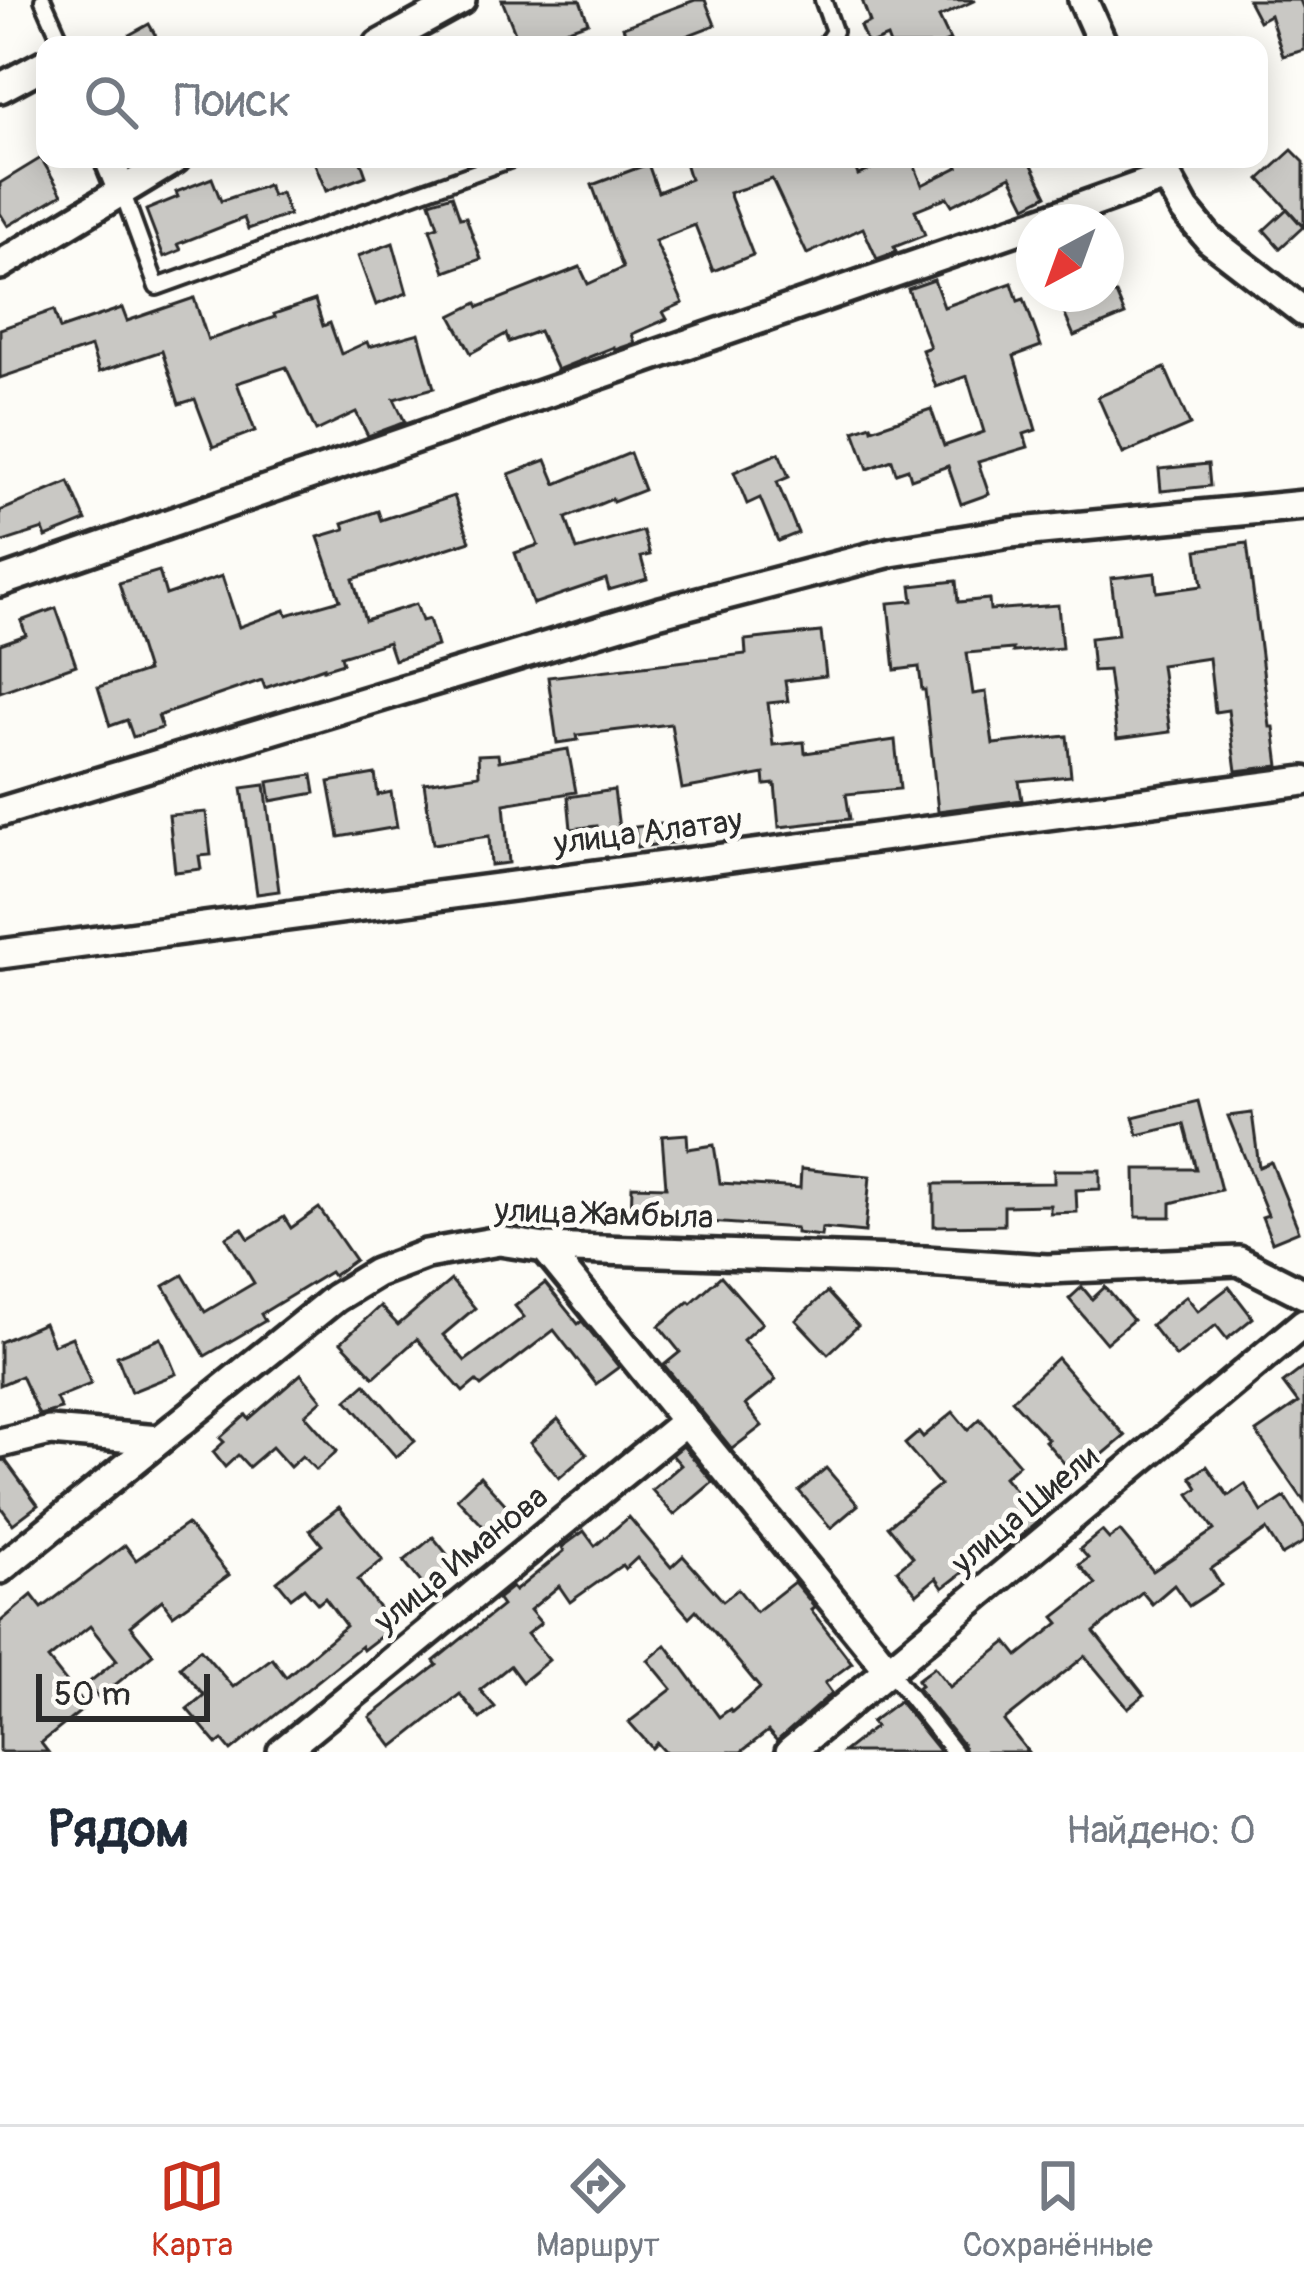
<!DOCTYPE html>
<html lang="ru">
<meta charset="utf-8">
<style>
body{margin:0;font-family:Pangolin,sans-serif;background:#f6f6f7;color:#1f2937}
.compass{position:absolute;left:1016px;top:204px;width:108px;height:108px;border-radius:50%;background:#fff;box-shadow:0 6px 30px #0003;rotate:221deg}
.scale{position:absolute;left:36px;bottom:30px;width:174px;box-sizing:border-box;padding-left:12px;border:6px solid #2b2b2b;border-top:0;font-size:33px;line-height:42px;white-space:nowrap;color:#2b2b2b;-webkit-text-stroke:9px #fdfcf7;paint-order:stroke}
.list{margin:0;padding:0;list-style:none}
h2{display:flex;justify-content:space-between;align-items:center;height:156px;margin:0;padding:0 48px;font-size:51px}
h2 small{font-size:39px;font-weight:400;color:#747a83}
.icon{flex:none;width:66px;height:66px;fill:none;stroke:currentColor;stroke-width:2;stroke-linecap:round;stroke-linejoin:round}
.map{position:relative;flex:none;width:1304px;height:1752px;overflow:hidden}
.search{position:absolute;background:#fff;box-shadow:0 6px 30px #0003;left:36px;right:36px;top:36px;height:132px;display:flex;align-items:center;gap:30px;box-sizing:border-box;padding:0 42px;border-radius:24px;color:#747a83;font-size:45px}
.sheet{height:372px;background:#fff}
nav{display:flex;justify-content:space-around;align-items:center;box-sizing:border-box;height:168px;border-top:3px solid #e0e1e3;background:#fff;font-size:33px;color:#747a83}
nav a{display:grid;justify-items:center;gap:6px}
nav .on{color:#c8321e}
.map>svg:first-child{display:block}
.building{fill:#c9c8c4;stroke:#2b2b2b;stroke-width:3}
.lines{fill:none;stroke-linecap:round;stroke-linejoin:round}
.lane-casing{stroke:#2b2b2b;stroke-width:22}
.street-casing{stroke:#2b2b2b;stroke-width:36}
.lane{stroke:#fdfcf7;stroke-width:14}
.street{stroke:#fdfcf7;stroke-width:27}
.labels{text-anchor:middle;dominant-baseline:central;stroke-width:10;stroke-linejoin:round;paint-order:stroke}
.street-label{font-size:33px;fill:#2b2b2b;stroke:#fdfcf7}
</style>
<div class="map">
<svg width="1304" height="1752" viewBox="0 0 1304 1752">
<rect width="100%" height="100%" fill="#fdfcf7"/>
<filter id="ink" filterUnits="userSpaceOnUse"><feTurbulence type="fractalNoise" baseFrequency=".00833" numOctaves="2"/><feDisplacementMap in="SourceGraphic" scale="24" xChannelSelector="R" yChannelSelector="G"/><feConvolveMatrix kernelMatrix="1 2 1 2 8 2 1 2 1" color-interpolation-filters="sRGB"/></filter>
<g filter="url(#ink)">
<!-- building -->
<g class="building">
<path d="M502,0H580L588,22L538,40L540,45H520Z"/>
<path d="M695,0H705L715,25L686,36L690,45H630L623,27Z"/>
<path d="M862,0H976L939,17L950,40L939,45H890L887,37L868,45L860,26L870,22Z"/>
<path d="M1248,0H1300L1304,10V50L1283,56L1270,15L1259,21Z"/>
<path d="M149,24L161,45H111Z"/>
<path d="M1292,150L1304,162V227L1260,179Z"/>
<path d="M41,158L62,194L8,226L0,213V183Z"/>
<path d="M313,159H360L366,176L326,191Z"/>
<path d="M684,159H852L858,175L897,159H912L922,185L958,167L954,159H1045L1032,165L1047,195L1026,206L1011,176L952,205L947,197L915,210L925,235L894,247L896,252L877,259L863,228L807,254L772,179L729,193L753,255L713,271L695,225L655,241L683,303L663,312L667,319L632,334L635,343L615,350L614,347L557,370L539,331L509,342L506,334L471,353L451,316L477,303L479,307L580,267L588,284L623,268L592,185L648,164L658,192L690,179Z"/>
<path d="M212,178L221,201L268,185L272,196L281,193L289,215L248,229L244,218L178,244L181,250L164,257L146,210L178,197L176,192Z"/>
<path d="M452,195L460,218L466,217L481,259L445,272L430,229L438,226L430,202Z"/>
<path d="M1287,209L1303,227L1280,248L1264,230Z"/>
<path d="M393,243L407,293L376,305L358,256Z"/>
<path d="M934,280L944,307L1012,283L1018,301L1024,299L1041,346L1014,356L1036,430L1024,434L1028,447L978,462L989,494L961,504L948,466L911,479L908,469L896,473L892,460L868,469L854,431L871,425L872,429L931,409L944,446L984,432L967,376L936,387L922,350L930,347L908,289Z"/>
<path d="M1056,294H1116L1125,315L1074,336Z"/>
<path d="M194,298L208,340L275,317L274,314L315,300L323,326L330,323L341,354L367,342L369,347L419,333L434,388L394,399L405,422L395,426L368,436L356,412L316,431L286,367L237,383L255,431L213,447L195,399L179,404L162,351L99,372L91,347L0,378V329L54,310L60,329L122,308L127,321Z"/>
<path d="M1165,368L1190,425L1123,454L1098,397Z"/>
<path d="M630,453L644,490L613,502L612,499L566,518L577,550L643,531L650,555L641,557L647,579L609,590L606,579L533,604L515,553L538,545L509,474L546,460L556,484Z"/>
<path d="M779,453L789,477L777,482L798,533L778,541L760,498L747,504L734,472Z"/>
<path d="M1208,464L1210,486L1161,491L1159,469Z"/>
<path d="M69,482L86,521L46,537L43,529L0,543V511Z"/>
<path d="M454,496L470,541L353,579L365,620L416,604L422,621L429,619L437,646L394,660L388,642L341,656L343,663L324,669V667L265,688L262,680L158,716L162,728L133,737L127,720L110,726L98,687L147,671L119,583L159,571L166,595L222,576L239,627L285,610L287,615L340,600L318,537L345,529L343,523L378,511L381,520Z"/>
<path d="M1247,543L1270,727H1274L1279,766L1236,771L1228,710L1215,712L1209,658L1161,665L1170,732L1117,739L1108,670L1093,671L1090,638L1118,635L1111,578L1155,573L1157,592L1202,586L1197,550Z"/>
<path d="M956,581L958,602L989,599L990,610L1058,605L1062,648L1013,652V649L967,653L973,694L986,692L993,744L1067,736L1071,776L1019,781L1022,800L938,811L925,690H922L919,667L895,670L888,603L913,601L911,586Z"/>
<path d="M56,608L76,665L0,692V644L26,635L21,621Z"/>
<path d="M821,632L826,676L785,681L788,701L768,703L773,745L804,742L805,753L895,740L900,789L846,794L850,819L779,827L775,784L765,785L764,774L682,789L671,724L577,735L578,740L557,743L548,677L746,654L745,640Z"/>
<path d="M568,749L576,792L504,804L509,863L491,865L489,836L433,844L424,783L479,775L478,755L498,754L499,761Z"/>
<path d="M375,774L378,795L391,792L397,827L339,837L329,782Z"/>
<path d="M312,775L315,793L271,801L268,782Z"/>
<path d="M265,785L279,891L257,894L242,788Z"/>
<path d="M614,790L620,836L599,839L597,826L571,829L568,797Z"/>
<path d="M206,812L211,855L199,856L201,869L175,872L169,815Z"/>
<path d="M677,822L680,842L637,847L635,827Z"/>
<path d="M1198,1101L1221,1190L1171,1203V1217H1136L1135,1169H1196L1184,1124L1138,1135L1133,1117Z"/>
<path d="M1252,1113L1259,1167L1271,1162L1299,1231L1272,1242L1262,1217L1268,1215L1228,1116Z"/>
<path d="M687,1134L688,1149L714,1145L720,1183L800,1188L801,1169L870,1176L865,1232L822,1228L821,1236L796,1233V1228L694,1221H631L632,1186L666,1187L662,1136Z"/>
<path d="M1054,1170H1100V1189L1076,1190L1077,1212L1050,1213V1205L1004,1206V1225L934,1226V1184L1054,1183Z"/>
<path d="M319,1208L355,1260L333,1276L330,1272L261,1314L265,1321L205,1356L164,1286L183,1275L205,1312L254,1283L226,1237L242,1228L249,1239L284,1217L291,1228Z"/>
<path d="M721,1276L762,1323L743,1340L776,1380L745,1405L762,1426L732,1449L664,1365L680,1352L659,1326L689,1301L691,1303Z"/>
<path d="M451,1280L475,1308L443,1335L465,1361L524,1317L515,1306L545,1283L578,1324L582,1321L619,1367L596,1384L554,1330L481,1386L476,1381L463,1392L417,1339L374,1377L341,1342L380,1306L398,1325Z"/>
<path d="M1082,1287L1092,1299L1105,1287L1133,1320L1106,1343L1069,1299Z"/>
<path d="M1229,1287L1253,1318L1227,1339L1216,1325L1176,1357L1151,1325L1186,1296L1198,1311Z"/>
<path d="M827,1292L858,1326L828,1354L796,1320Z"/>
<path d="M44,1323L53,1345L72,1337L91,1384L56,1398L61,1409L39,1415L21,1376L0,1385V1342Z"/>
<path d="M161,1338L176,1374L131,1392L117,1356Z"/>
<path d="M1057,1358L1125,1436L1076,1477L1045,1441L1048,1439L1012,1400Z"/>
<path d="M1304,1367V1501L1256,1432L1298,1403L1283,1383Z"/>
<path d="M301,1374L322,1400L305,1415L337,1451L316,1470L302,1456L290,1467L272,1447L249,1467L238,1455L225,1467L213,1452L224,1442L220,1438L246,1415L249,1419Z"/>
<path d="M365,1384L415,1441L396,1457L347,1400Z"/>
<path d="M953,1412L968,1430L980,1419L1019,1464L1004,1477L1040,1520L1004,1550L999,1544L943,1588L936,1578L917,1594L897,1570L913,1557L888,1526L940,1485L905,1444L919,1432L923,1437Z"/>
<path d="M558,1419L587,1454L559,1478L530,1443Z"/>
<path d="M683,1446L713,1482L674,1515L652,1490L681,1465L672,1455Z"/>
<path d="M5,1460L38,1505L13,1524L0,1506V1461Z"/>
<path d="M1207,1466L1228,1496L1245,1484L1262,1512L1285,1497L1304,1527V1542L1282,1555L1266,1530L1211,1569L1221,1585L1189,1606L1174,1585L1152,1604L1142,1592L1094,1632L1144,1695L1128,1708L1085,1656L1004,1721L1028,1752H965L963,1745L917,1688L921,1685L917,1680L934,1667L950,1687L1007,1642L1018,1656L1059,1623L1054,1617L1096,1584L1079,1565L1088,1558L1080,1549L1102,1531L1109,1539L1120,1531L1153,1571L1214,1530L1189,1494L1198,1488L1191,1477Z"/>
<path d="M826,1468L858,1505L831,1528L799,1491Z"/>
<path d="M480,1476L516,1516L493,1537L457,1498Z"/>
<path d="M339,1507L383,1560L358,1580L393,1627L363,1650L361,1646L231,1751L222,1740L217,1744L187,1709L204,1695L180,1667L200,1649L233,1687L272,1658L286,1677L346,1626L325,1598L318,1604L304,1588L291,1598L277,1581L322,1545L310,1530Z"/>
<path d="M629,1517L671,1567L683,1556L723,1601L738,1589L756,1612L794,1582L815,1607L811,1610L852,1663L825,1683L832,1693L777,1741L768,1731L741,1752H665L657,1743L652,1748L629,1722L672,1689L648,1660L666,1645L719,1717L730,1709L732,1712L760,1688L696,1610L689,1617L637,1558L625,1569L622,1565L570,1602L559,1586L530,1610L541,1623L527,1634L549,1660L522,1682L510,1666L480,1690L495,1707L480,1719L460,1694L393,1747L370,1717L437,1665L434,1661L502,1606L497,1599L512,1587L515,1591L564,1551L562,1547L584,1531L595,1546Z"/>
<path d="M187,1524L229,1575L173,1615L162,1600L130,1626L153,1654L99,1698L87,1684L117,1660L90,1626L48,1659L86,1707L41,1743L48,1752H0V1622L32,1595L42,1608L125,1545L136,1560Z"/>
<path d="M433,1537L460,1570L430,1594L404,1561Z"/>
<path d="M899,1701L940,1752H843L875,1727L871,1722Z"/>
</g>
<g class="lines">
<!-- lane casing -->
<g class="lane-casing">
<g id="lane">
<path d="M43,0L63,45"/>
<path d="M823,0L834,31L825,45"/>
<path d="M122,191L157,287L512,159"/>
<path d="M889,1670L954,1752"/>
</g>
</g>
<!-- street casing -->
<g class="street-casing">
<g id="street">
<path d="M1083,0L1103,45"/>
<path d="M379,45L461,0"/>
<path d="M0,88L45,64"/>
<path d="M109,159L122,191"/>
<path d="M1157,159L1185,210L1209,239L1304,312"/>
<path d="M1039,222L1165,177"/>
<path d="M0,265L175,159"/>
<path d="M0,582L1034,224"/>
<path d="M0,812L657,613L891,552L1010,533L1304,505"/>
<path d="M0,954L1304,781"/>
<path d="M545,1248L889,1670"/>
<path d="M0,1443L50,1431L159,1440"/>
<path d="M0,1569L335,1298L376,1273L426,1254L499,1241L545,1248L925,1261L1047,1269L1239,1261L1304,1294"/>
<path d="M282,1752L686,1421"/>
<path d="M790,1752L1304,1323"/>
</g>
</g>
<!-- lane -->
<use href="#lane" class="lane"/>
<!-- street -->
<use href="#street" class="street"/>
</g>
</g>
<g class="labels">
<!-- street labels -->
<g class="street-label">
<text transform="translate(648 832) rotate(-7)">улица Алатау</text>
<text transform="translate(604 1214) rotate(2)">улица Жамбыла</text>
<text transform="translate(1025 1510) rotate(-40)">улица Шиели</text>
<text transform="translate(461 1559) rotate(-39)">улица Иманова</text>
</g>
</g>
</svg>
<svg class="compass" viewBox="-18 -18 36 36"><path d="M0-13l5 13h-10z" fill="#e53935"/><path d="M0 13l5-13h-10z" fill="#747a83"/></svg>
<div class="scale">50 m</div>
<div class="search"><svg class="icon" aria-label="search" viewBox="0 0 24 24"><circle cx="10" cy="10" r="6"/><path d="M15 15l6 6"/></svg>Поиск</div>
</div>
<section class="sheet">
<h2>Рядом<small>Найдено: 0</small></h2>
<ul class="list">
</ul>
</section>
<nav>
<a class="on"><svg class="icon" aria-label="map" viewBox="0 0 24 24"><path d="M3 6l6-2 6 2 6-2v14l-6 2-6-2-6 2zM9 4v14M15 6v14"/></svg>Карта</a>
<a><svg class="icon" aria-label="directions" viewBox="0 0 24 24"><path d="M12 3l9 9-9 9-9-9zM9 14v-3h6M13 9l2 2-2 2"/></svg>Маршрут</a>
<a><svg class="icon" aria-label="saved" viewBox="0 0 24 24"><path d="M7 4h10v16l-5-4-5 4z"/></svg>Сохранённые</a>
</nav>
